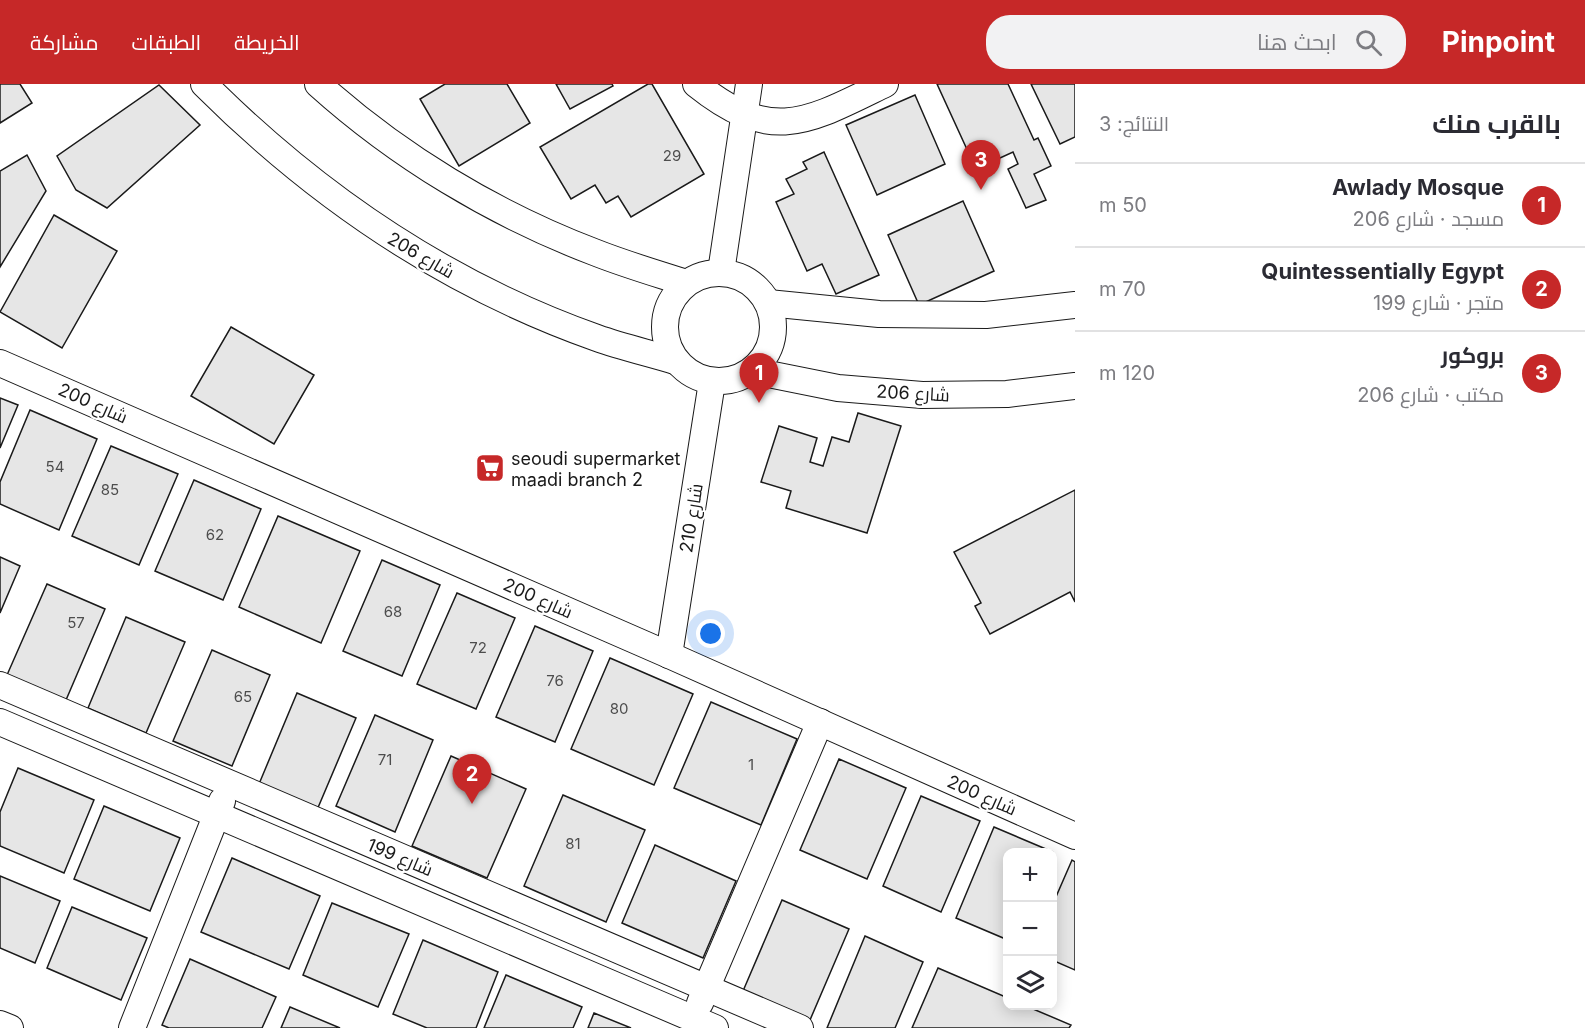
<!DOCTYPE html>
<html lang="ar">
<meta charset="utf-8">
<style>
body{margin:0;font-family:Inter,Cairo,sans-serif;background:#f2f2f3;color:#2b2b33;direction:rtl}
.controls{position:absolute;right:18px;bottom:18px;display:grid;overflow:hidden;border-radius:12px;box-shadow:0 3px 15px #0003}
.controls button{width:54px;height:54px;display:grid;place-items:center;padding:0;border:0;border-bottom:2px solid #e1e1e2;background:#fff;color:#2b2b33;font:30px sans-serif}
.you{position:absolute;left:711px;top:550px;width:21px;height:21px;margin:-15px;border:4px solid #fff;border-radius:50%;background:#1a73e8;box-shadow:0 0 0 9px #1a73e833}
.badge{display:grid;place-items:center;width:39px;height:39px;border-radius:50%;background:#c62828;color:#fff;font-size:20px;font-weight:700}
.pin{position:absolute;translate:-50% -50px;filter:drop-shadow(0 2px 3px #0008)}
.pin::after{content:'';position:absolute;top:32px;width:21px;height:18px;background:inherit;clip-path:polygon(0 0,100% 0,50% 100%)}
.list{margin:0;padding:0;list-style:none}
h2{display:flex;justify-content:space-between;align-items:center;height:78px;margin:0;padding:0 24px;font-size:26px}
h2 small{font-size:20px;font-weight:400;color:#7c7c81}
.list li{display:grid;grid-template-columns:39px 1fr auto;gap:18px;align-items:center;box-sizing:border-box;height:84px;padding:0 24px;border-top:2px solid #e1e1e2}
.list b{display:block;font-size:22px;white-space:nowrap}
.list p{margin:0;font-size:20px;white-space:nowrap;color:#7c7c81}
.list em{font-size:20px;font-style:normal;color:#7c7c81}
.icon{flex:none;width:33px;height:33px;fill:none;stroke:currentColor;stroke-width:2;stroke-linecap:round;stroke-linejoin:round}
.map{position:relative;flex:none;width:1075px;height:944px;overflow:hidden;direction:ltr}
header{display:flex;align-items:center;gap:36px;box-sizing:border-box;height:84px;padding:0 30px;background:#c62828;color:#fff}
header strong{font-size:28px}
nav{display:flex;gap:33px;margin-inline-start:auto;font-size:21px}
.search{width:420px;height:54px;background:#f2f2f3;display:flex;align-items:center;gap:15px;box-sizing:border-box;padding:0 21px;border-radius:24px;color:#7c7c81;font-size:22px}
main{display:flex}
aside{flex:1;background:#fff}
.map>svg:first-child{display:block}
.building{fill:#e6e6e6;stroke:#1a1a1a;stroke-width:1.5}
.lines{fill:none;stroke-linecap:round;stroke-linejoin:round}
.minor-casing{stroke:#1a1a1a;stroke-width:28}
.minor{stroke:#fff;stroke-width:26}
.labels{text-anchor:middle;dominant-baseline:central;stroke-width:4.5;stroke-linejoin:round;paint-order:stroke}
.number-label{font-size:15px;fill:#4d4d4d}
.street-label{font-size:18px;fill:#1a1a1a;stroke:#fff}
.poi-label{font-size:18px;fill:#1a1a1a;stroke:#fff;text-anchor:start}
</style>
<header>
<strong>Pinpoint</strong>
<div class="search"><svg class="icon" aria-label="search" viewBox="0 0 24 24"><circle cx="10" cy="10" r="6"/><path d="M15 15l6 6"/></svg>ابحث هنا</div>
<nav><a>الخريطة</a><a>الطبقات</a><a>مشاركة</a></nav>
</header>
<main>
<aside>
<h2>بالقرب منك<small>النتائج: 3</small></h2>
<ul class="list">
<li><span class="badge">1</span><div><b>Awlady Mosque</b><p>مسجد · شارع 206</p></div><em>50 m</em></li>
<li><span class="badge">2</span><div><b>Quintessentially Egypt</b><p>متجر · شارع 199</p></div><em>70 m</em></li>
<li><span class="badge">3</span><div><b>بروكور</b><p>مكتب · شارع 206</p></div><em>120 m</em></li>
</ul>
</aside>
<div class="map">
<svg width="1075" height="944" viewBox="0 0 1075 944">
<rect width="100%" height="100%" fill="#fff"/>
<!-- building -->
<g class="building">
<path d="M0,0H20L32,19L0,39Z"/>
<path d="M445,0H507L530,39L459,82L420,15Z"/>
<path d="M556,0H612L613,2L570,25Z"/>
<path d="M648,0H652L704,90L631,133L618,112L606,119L595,101L571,115L540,63Z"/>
<path d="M937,0H1008L1034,56L1038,54L1051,82L1034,90L1046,116L1026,124L1008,85L1018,80L1013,68L976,85Z"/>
<path d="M1031,0H1075V53L1060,60Z"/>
<path d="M159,1L200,41L107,124L76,106L57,72Z"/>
<path d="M915,11L945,80L877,111L846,41Z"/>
<path d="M824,68L879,191L836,210L822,180L807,187L776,118L794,110L786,95L807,85L803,78Z"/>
<path d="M27,71L46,107L0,183V87Z"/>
<path d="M963,117L994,187L919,221L888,151Z"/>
<path d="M54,131L117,167L62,264L0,228Z"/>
<path d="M231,243L314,291L274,360L191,312Z"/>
<path d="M0,314L18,321L0,364Z"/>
<path d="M30,326L97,355L59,446L0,420V398Z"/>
<path d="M858,329L901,342L867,449L786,424L791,407L761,398L779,342L817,354L810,378L823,382L832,353L849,358Z"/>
<path d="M111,362L178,390L139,481L72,452Z"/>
<path d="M194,396L261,425L223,516L155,487Z"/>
<path d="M1075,406V518L1070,508L990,550L975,522L981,519L954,468Z"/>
<path d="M278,432L360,467L321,559L239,523Z"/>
<path d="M0,473L20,482L0,529Z"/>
<path d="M382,476L440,501L402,592L343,567Z"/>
<path d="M47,500L105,525L66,616L7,591Z"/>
<path d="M457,509L515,534L476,625L417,600Z"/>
<path d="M126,533L185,558L146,649L88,624Z"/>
<path d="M535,542L593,567L555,658L496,633Z"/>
<path d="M212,566L270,591L232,682L173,657Z"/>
<path d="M610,574L693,610L654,701L571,665Z"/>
<path d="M297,609L356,634L317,726L259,700Z"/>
<path d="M711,618L797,655L761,741L674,704Z"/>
<path d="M375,631L433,656L395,748L336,722Z"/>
<path d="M451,672L526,705L487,794L412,762Z"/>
<path d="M839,675L906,704L867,795L800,766Z"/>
<path d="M18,684L94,716L64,789L0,762V728Z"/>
<path d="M563,711L645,746L606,838L524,802Z"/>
<path d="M921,712L980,737L941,828L883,802Z"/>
<path d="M104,722L180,754L150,827L74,795Z"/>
<path d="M994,743L1053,768H1008V856L956,834Z"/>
<path d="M655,761L736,797L703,874L622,839Z"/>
<path d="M232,774L320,812L289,885L201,848Z"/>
<path d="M1072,776L1075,778V886L1052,876V822Z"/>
<path d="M0,792L60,817L35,879L0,864Z"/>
<path d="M782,816L849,845L810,936L743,907Z"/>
<path d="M332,819L409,850L378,923L303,891Z"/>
<path d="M72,823L147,854L121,916L47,884Z"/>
<path d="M865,852L923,878L895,944H827Z"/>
<path d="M423,856L498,888L476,944H427L393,930Z"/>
<path d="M190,875L276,913L262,944H169L162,941Z"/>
<path d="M938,884L1008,914V922H1026L1071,941L1069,944H912Z"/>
<path d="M506,891L582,923L573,944H484Z"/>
<path d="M290,923L340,944H281Z"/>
<path d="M594,929L631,944H588Z"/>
</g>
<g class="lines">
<!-- minor casing -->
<g class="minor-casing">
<g id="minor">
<path d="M204,0C316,112 447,201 597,254C622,263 649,269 675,277"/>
<path d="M318,0C398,72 494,130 594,168C624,180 655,189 686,199"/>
<path d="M696,0C772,61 807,38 885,0"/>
<path d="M721,188L749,0"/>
<circle cx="719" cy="243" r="54"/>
<path d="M768,219L879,230L986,231L1075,221"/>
<path d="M0,279L669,571L1075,752"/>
<path d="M753,287L838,304L922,311L1007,310L1075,302"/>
<path d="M669,571L712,298"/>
<path d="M0,601L800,944"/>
<path d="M0,638L715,944"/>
<path d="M700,919L820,638"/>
<path d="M0,940L10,944"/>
<path d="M132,944L222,717"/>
</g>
</g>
<!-- minor -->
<use href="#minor" class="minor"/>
</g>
<!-- icons -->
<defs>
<g id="supermarket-square" transform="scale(1.5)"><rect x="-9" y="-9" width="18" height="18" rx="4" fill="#c62828" stroke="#fff"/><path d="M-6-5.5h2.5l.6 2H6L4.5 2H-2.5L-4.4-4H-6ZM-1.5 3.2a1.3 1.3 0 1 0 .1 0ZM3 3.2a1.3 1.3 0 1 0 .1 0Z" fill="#fff"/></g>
</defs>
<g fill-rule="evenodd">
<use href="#supermarket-square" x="490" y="384"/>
</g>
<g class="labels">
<!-- number labels -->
<g class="number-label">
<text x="672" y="71">29</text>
<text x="55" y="382">54</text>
<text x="110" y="405">85</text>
<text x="215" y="450">62</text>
<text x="393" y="527">68</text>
<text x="76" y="538">57</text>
<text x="478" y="563">72</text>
<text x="555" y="596">76</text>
<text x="243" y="612">65</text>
<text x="619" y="624">80</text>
<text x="385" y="675">71</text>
<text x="751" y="680">1</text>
<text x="573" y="759">81</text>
</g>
<!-- street labels -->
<g class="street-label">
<text transform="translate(421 171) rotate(30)">شارع 206</text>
<text transform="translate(913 309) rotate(3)">شارع 206</text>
<text transform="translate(93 319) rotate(24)">شارع 200</text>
<text transform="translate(691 434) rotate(-81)">شارع 210</text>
<text transform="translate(538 514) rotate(24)">شارع 200</text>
<text transform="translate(982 711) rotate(24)">شارع 200</text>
<text transform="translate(400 773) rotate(23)">شارع 199</text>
</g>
<!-- poi labels -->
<g class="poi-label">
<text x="511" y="374">seoudi supermarket<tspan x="511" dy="21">maadi branch 2</tspan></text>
</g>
</g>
</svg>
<div class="controls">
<button>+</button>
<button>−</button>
<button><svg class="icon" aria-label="layers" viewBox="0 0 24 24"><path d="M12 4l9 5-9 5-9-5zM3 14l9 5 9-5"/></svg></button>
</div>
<div class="you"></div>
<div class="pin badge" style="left:759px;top:319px">1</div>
<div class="pin badge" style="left:472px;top:720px">2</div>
<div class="pin badge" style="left:981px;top:106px">3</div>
</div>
</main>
